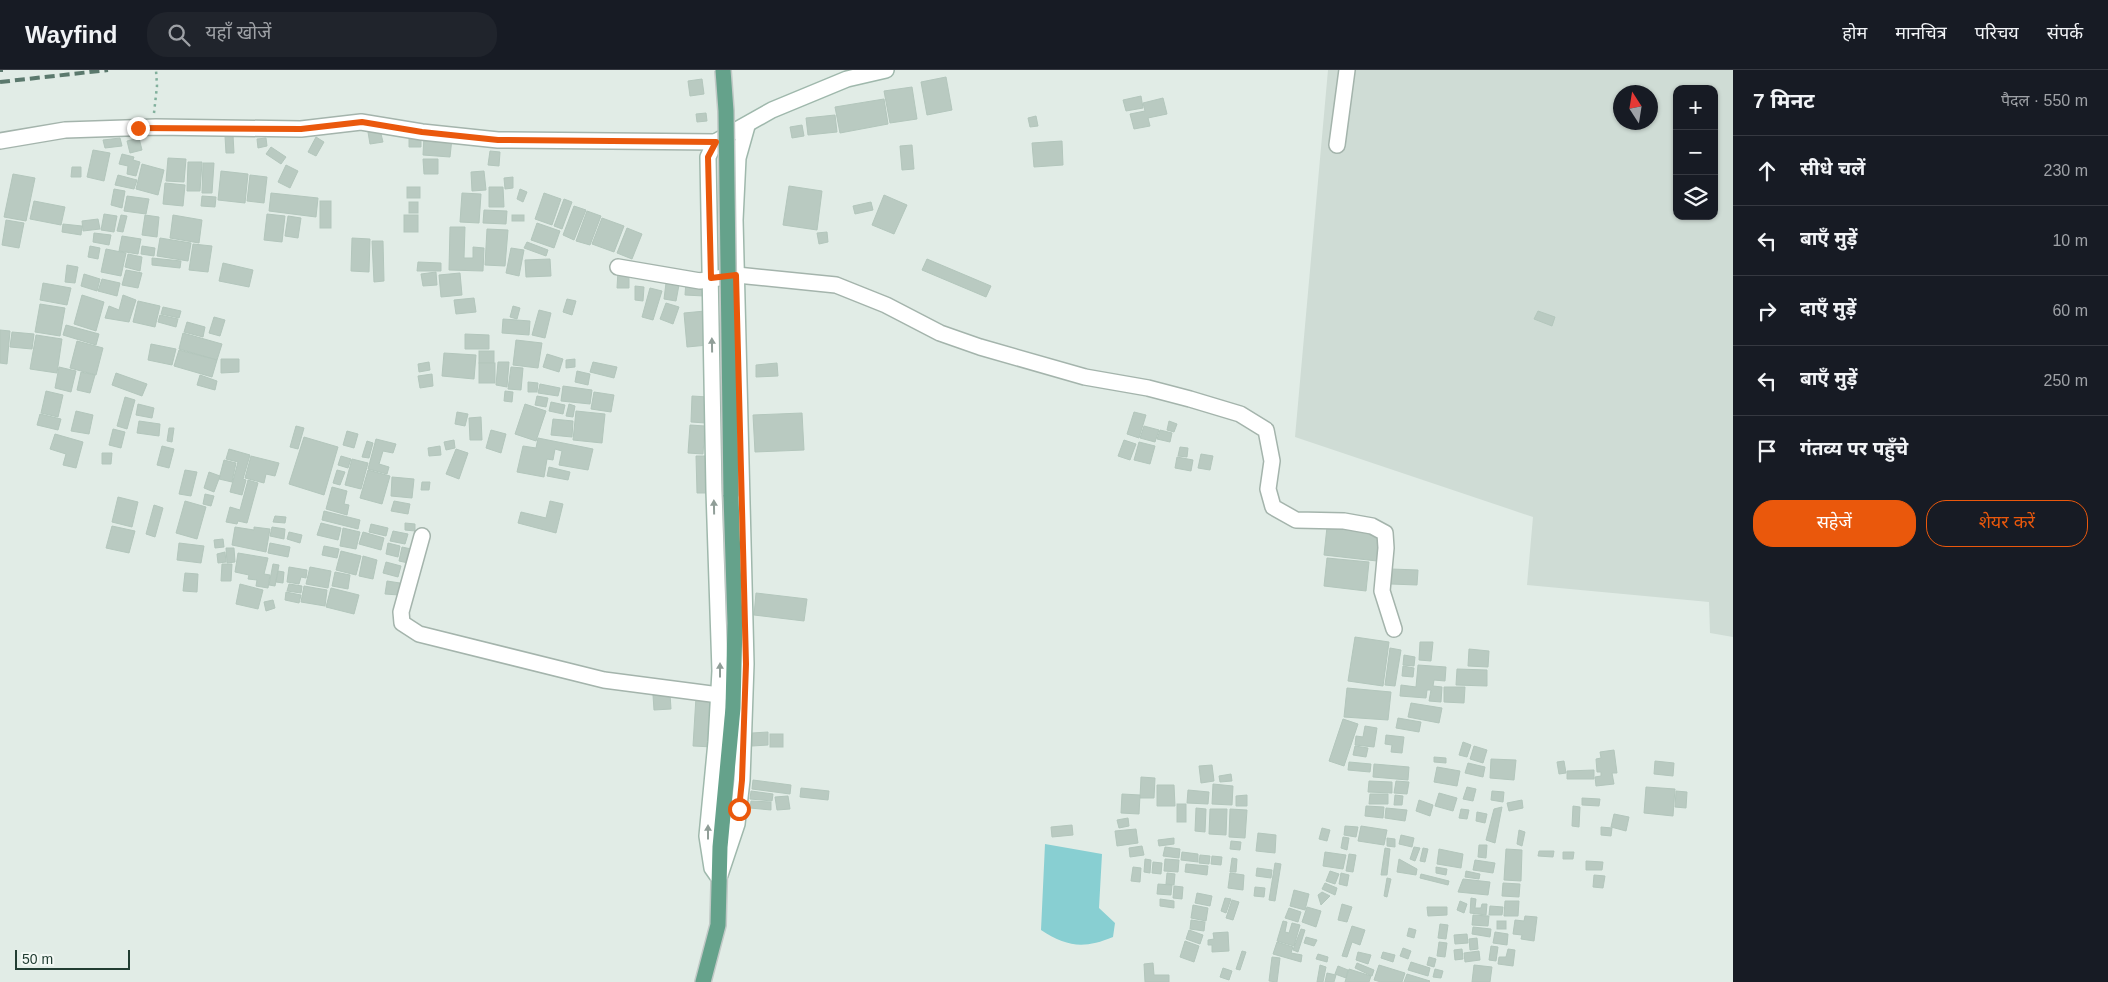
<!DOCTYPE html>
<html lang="hi">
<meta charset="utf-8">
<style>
body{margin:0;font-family:Arial,"Noto Sans Devanagari",sans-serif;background:#20242c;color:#f1f3f6}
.controls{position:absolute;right:15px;top:15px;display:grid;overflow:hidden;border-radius:10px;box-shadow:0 1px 4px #0004}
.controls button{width:45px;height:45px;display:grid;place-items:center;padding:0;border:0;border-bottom:1px solid #363941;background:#171b24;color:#f1f3f6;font:25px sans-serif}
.compass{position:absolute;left:1613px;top:15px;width:45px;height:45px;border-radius:50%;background:#171b24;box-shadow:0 1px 4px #0004;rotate:348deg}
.scale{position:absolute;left:15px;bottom:12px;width:115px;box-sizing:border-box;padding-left:5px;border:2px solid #213d32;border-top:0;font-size:14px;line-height:18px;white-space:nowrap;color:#213d32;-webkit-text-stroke:4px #f2f8f4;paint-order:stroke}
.stop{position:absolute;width:15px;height:15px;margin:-11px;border:4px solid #ea580c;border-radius:50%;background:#fff}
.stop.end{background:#ea580c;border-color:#fff;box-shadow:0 1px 5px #0008}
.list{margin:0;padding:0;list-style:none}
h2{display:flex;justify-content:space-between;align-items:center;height:65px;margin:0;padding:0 20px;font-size:21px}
h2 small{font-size:16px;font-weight:400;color:#9ea1a6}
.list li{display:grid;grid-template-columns:32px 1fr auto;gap:15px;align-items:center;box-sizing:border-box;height:70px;padding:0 20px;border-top:1px solid #363941}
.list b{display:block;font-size:19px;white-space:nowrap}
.list em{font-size:16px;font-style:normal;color:#9ea1a6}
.actions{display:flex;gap:10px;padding:15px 20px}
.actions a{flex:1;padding:11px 0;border:1px solid #ea580c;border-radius:20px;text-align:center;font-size:18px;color:#ea580c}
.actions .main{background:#ea580c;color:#fff}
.icon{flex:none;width:28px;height:28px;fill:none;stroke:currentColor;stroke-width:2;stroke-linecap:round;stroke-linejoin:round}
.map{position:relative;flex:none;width:1733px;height:912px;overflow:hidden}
header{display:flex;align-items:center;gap:30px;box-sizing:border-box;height:70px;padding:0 25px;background:#171b24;border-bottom:1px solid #363941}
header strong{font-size:24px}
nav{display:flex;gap:28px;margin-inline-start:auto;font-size:18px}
.search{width:350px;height:45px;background:#20242c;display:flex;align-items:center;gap:12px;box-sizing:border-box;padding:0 18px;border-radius:20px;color:#9ea1a6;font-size:19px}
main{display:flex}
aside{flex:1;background:#171b24}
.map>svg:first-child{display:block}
.built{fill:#cfdcd5;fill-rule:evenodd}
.water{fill:#88cfd2}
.building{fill:#b9cac1;stroke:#b3c6bc}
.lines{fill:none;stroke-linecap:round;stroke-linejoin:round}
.minor-casing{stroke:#a4b4ac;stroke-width:18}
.secondary-casing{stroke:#9fb8ac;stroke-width:18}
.primary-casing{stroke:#c1c9c6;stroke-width:18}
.path{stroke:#81b09c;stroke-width:2.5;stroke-dasharray:2.5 4;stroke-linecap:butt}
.minor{stroke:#fff;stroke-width:15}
.secondary{stroke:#fff;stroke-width:15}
.primary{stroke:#65a28b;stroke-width:15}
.rail{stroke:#5b796d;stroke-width:4;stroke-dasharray:10 5;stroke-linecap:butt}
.primary-bridge-casing{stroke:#c1c9c6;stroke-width:18;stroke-linecap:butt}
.primary-bridge{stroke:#65a28b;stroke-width:15}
.oneway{fill:#909e98}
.route{stroke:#ea580c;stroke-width:6}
</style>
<header>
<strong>Wayfind</strong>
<div class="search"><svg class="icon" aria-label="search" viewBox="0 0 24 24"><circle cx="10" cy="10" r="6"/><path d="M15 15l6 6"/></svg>यहाँ खोजें</div>
<nav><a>होम</a><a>मानचित्र</a><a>परिचय</a><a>संपर्क</a></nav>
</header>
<main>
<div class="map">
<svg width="1733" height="912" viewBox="0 0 1733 912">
<rect width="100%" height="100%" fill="#e1ece6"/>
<!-- built -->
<path class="built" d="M1328,0H1733V567L1710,563L1709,532L1527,515L1533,447L1295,367ZM1677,19H1714V146H1677ZM1620,22H1650V52H1620Z"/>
<!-- water -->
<path class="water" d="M1045,774L1102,784L1099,838L1115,853L1113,867C1084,879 1067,877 1041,860Z"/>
<!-- building -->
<g class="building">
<path d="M946,7L952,40L927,45L921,12Z"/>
<path d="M702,9L704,24L690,26L688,11Z"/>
<path d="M912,17L917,49L890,53L884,21Z"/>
<path d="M1141,26L1143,38L1126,41L1123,30Z"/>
<path d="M1163,28L1167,44L1148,48L1150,56L1134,59L1130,44L1145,41L1143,33Z"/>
<path d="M884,29L888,54L840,63L835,37Z"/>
<path d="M706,43L707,51L697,52L696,44Z"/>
<path d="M835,45L837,62L808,65L806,48Z"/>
<path d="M1036,46L1038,56L1030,57L1028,48Z"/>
<path d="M802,55L804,66L792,68L790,57Z"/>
<path d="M380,60L383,72L370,74L368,62Z"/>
<path d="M409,64L421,65V77H409Z"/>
<path d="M233,65L234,83H226L225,66Z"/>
<path d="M424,66L452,68L450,87L423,85Z"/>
<path d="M316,67L324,72L316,86L308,82Z"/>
<path d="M120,68L122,76L105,78L103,70Z"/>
<path d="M139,68L142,80L130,83L127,71Z"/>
<path d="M266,68L267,76L258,78L257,69Z"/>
<path d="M1062,71L1063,95L1034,97L1032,73Z"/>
<path d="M912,75L914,99L902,100L900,76Z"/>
<path d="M271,77L286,87L281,94L266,84Z"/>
<path d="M93,80L110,83L104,111L87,107Z"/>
<path d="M490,81L500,82L499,96L488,95Z"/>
<path d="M122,84L134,87L133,90L140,92L136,106L127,104L128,96L119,94Z"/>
<path d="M168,88L186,89L184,112L166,111Z"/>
<path d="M423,89H438V104H424Z"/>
<path d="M188,92H202L200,121H187Z"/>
<path d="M203,93H214L212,123H202Z"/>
<path d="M142,94L164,100L158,125L136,119Z"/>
<path d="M286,95L298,101L290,118L278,112Z"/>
<path d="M72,97H81V107H71Z"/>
<path d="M221,101L248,104L245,133L218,130Z"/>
<path d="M484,101L486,120L472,121L471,102Z"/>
<path d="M13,104L35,108L26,151L4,147Z"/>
<path d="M118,105L137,110L134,119L115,115Z"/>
<path d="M250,105L267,107L264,133L247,131Z"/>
<path d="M513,107V118L505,119L504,108Z"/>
<path d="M165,113L185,115L183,136L163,134Z"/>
<path d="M789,116L822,121L817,160L783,155Z"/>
<rect x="407" y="117" width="13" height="11"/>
<path d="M489,117H503L504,137H489Z"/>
<path d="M114,119L125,121L122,138L111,135Z"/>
<path d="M520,119L527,122L523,132L517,129Z"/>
<path d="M271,123L318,128L316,147L269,141Z"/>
<path d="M462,123L481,124L479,153L460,152Z"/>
<path d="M544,123L561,129L552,155L535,149Z"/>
<path d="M884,125L907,135L894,164L872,155Z"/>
<path d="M127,126L149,129L146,144L124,141Z"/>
<path d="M202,126L216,127L215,137L201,136Z"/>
<path d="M564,129L572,132L562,159L554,156Z"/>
<path d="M34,131L65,137L61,155L30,149Z"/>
<rect x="320" y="131" width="11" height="27"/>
<rect x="409" y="132" width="9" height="11"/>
<path d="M871,132L873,140L855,144L853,136Z"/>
<path d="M574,136L586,140L574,170L563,165Z"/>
<path d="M484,140L507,141L506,154L483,153Z"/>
<path d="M587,141L601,146L590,175L576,171Z"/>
<path d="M104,144L117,146L114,162L101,160Z"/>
<path d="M267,144L285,146L282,172L264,170Z"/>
<path d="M121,145L127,146L123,162L117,161Z"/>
<path d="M145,145L159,147L157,167L142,165Z"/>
<path d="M173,145L202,150L199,173L170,168Z"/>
<rect x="404" y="145" width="14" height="17"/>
<rect x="512" y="145" width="12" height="6"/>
<path d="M288,146L301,148L298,168L285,166Z"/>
<path d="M602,148L624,156L614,182L592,174Z"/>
<path d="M98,149L100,159L83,161L82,151Z"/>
<path d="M6,150L24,153L19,178L2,175Z"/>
<path d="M537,153L560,161L554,178L531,170Z"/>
<path d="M63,154L82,156L81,165L62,162Z"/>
<path d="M450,157H465L464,188H473V177L484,178L483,201L449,200Z"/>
<path d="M627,158L642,164L632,189L617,183Z"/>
<path d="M487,159L508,160L505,196L485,195Z"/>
<path d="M827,162L828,172L819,174L817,163Z"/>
<path d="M94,163L111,165L109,175L93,172Z"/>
<path d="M122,166L141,169L138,184L119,181Z"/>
<path d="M160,168L191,173L188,191L157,186Z"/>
<path d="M352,168L370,169L369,202L351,201Z"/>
<path d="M372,171H383L384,211L374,212Z"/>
<path d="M527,172L548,180L546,186L524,178Z"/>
<path d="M193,174L212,176L208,202L189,200Z"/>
<path d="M90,176L100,178L98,189L88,187Z"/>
<path d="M142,176L155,178L154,186L141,184Z"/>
<path d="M511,178L524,180L519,206L506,203Z"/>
<path d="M106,179L126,183L121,206L101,202Z"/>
<path d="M128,184L142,187L140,201L125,197Z"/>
<path d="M152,188L181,191L180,198L152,195Z"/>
<path d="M550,189L551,206L526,207L525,190Z"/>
<path d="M927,189L991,216L986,227L922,200Z"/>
<path d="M418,192L441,193V201H417Z"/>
<path d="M223,193L253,200L249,217L219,211Z"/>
<path d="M67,195L78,197L75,213L65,212Z"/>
<path d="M126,200L142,203L138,218L122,215Z"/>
<path d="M618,201H629V218H617Z"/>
<path d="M436,202L437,215L423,216L421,204Z"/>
<path d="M460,203L462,225L441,227L439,205Z"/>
<path d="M84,204L100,209L97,221L81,216Z"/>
<path d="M102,209L120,213L117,226L98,221Z"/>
<path d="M686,211L705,213L704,226L685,225Z"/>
<path d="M43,213L71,218L67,235L40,230Z"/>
<path d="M666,213L679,215L676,231L664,229Z"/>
<path d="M635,216L644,217L643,231L635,230Z"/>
<path d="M650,218L662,221L653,250L642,247Z"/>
<path d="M82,225L104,232L96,261L74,254Z"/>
<path d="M123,225L136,230L129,252L105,248L109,236L119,240Z"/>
<path d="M474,228L476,242L456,244L454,230Z"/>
<path d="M567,229L576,231L572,245L563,242Z"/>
<path d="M138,231L160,236L155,257L133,252Z"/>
<path d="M666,233L679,237L673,254L660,249Z"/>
<path d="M40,234L65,238L60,266L35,262Z"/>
<path d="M513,236L520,238L517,249L510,247Z"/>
<path d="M163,237L181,241L179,248L161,244Z"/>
<path d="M539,240L551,243L545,268L532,265Z"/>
<path d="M705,241L708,275L687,277L684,243Z"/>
<path d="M1538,241L1555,247L1552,256L1534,249Z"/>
<path d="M160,245L178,249L176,257L158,252Z"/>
<path d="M214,247L225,250L220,266L209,263Z"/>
<path d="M503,249L530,251L529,265L502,263Z"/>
<path d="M187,252L205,257L203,267L184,262Z"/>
<path d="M66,255L99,264L96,275L63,265Z"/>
<path d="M0,260L10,261L7,294L0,293Z"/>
<path d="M12,262L34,264L32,279L10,277Z"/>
<path d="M183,263L222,274L217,290L179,279Z"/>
<path d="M465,264L489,265V279H465Z"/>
<path d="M36,265L62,269L57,303L30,299Z"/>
<path d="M516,270L542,273L538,298L513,295Z"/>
<path d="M77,271L103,278L96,305L70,298Z"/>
<path d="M151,274L176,279L172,295L148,290Z"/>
<path d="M179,280L217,290L212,307L174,296Z"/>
<rect x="479" y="281" width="15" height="12"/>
<path d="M444,283L476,285L474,309L442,306Z"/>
<path d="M547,284L563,289L559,302L543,297Z"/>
<path d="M221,289H239V302L221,303Z"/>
<path d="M575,289V297L566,298V290Z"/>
<path d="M429,292L430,300L419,302L418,294Z"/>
<path d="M498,292H509L507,317L496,315Z"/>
<path d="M593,292L617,297L614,308L590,302Z"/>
<rect x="479" y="293" width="16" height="20"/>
<path d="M777,293L778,306L756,307V295Z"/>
<path d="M59,297L76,301L71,322L55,318Z"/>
<path d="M511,297L523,298L521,320L508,319Z"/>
<path d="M577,301L590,304L588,315L575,312Z"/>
<path d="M81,302L95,305L90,323L77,320Z"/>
<path d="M116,303L147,314L142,326L112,315Z"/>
<path d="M432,304L433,316L420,318L418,306Z"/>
<path d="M200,305L217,311L215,320L197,315Z"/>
<path d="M528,312L538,313L537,322H528Z"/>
<path d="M540,314L560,318L558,326L538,323Z"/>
<path d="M563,316L592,320L590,334L561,331Z"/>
<path d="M46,321L63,325L58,347L41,343Z"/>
<path d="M505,321L513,322L512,332L504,331Z"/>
<path d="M594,322L614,325L611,342L591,339Z"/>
<path d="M537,326L548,328L546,337L535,335Z"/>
<path d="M692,326L708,327L706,353L691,352Z"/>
<path d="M125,327L135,330L127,359L117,356Z"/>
<path d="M551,332L565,335L563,344L549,341Z"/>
<path d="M138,334L154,338L152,348L136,345Z"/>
<path d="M525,334L546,341L536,371L515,364Z"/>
<path d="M569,334L575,336L573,347L566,346Z"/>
<path d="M76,341L93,345L89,364L71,361Z"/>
<path d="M576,341L605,344L602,373L573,370Z"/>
<path d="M457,342L468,344L465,356L455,354Z"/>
<path d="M1134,342L1146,345L1139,368L1127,364Z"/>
<path d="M802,343L804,380L755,382L753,345Z"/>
<path d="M40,344L61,349L58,360L37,355Z"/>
<path d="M481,347L482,370H470L469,348Z"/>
<path d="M553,349L573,351L572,367L551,365Z"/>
<path d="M139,351L160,354L159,366L137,363Z"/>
<path d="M1169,351L1177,354L1174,362L1167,360Z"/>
<path d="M690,355L705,356L703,384L688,383Z"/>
<path d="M296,356L304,358L298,379L290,377Z"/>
<path d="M1144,356L1159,360L1155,372L1140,368Z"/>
<path d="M169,358H174L172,372L167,371Z"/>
<path d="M113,359L125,362L121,378L109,375Z"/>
<path d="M491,360L506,364L501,383L486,378Z"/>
<path d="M1160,360L1172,363L1170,372L1157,369Z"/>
<path d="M347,361L358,364L354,378L343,375Z"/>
<path d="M55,364L83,372L76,398L63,395L66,384L50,379Z"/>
<path d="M304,367L338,377L324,425L289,414Z"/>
<path d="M538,368L593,379L588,400L559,395L562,381L555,379L553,390L547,389L544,407L517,402L523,376L536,378Z"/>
<path d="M376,369L396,374L393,383L383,381L379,394L389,397L387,404L368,399Z"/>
<path d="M454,370L455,378L446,380L444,372Z"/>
<path d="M1124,370L1136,374L1130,390L1118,386Z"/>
<path d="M367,371L373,373L369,388L362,387Z"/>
<path d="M1139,372L1155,376L1150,394L1134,390Z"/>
<path d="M162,376L174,379L169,398L157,395Z"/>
<path d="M440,376L441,385L429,386L428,378Z"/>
<path d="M1180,377L1188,378L1187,387L1178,386Z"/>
<path d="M229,379L250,385L243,409L246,410L242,425L230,422L238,392L226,389Z"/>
<path d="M456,379L468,383L459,409L446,404Z"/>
<path d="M102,383H112L111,394H102Z"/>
<path d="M1201,384L1213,386L1210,400L1198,398Z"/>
<path d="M251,386L279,393L275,406L266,404L264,413L245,408Z"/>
<path d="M341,386L351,389L348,398L338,395Z"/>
<path d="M696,386H706L707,423H697Z"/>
<path d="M1177,387L1193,390L1191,401L1175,398Z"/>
<path d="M352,389L368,393L361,419L345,415Z"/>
<path d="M224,390L236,393L232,412L219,409Z"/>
<path d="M549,397L570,402L568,410L547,406Z"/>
<path d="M185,400L197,402L191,426L179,424Z"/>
<path d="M337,400L345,402L340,415L333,413Z"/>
<path d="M368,400L390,406L382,434L360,428Z"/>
<path d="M209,402L220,406L214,422L204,418Z"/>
<path d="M392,407L414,409L412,428L391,426Z"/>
<path d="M248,410L258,413L247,453L238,451L237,454L226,452L230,437L240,440Z"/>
<path d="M422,412H430L429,420H421Z"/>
<path d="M332,417L347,421L344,434L349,435L347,445L326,439Z"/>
<path d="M205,424L214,426L211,436L203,434Z"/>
<path d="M118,427L138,432L132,457L112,452Z"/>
<path d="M185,431L206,437L197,469L176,463Z"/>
<path d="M394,431L410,434L408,444L391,441Z"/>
<path d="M550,431L563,434L556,463L518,453L521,442L546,448Z"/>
<path d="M154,435L163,438L155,467L146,464Z"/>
<path d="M324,441L360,450L358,459L322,450Z"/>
<path d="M275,446L286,447L285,453L273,452Z"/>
<path d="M321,453L341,458L338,470L317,465Z"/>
<path d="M405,453L415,454V461L405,460Z"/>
<path d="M371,454L388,458L386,466L369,462Z"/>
<path d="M112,456L135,461L129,483L106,478Z"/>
<path d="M235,457L254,460V457L270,459L266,482L232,475Z"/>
<path d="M272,457L285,459L284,469L270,466Z"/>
<path d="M1327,457L1380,463L1377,491L1324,485Z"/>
<path d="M343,458L360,462L356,479L340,476Z"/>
<path d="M393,461L408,464L405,474L390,471Z"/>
<path d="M289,462L302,465L300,473L287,469Z"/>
<path d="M363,462L384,468L381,480L359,474Z"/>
<path d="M223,469L224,477L215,478L214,470Z"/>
<path d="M179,473L204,476L201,493L177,490Z"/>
<path d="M270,473L290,477L288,487L268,483Z"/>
<path d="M388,473L400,476L398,487L386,484Z"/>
<path d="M324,476L339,479L337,488L322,485Z"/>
<path d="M402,477L425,482L422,496L399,491Z"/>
<path d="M226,478H234L235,492L227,493Z"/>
<path d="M341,481L361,486L356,505L336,500Z"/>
<path d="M225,482L226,492L218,493L217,484Z"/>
<path d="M238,483L268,488L264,504L270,505L268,518L256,516L257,510L248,509L249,505L235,502Z"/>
<path d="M363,486L377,490L373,509L359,506Z"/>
<path d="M1327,488L1369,492L1366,521L1324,516Z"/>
<path d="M386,492L401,496L398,507L383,503Z"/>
<path d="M222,494H232L231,511H221Z"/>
<path d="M273,494L279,495L275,516L269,515Z"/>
<path d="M289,497L307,500L306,508L301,507L299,514L287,512Z"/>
<path d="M310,497L331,501L328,518L306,514Z"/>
<path d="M1391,499L1418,500L1417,515L1391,514Z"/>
<path d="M278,501L284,502L283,513L276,512Z"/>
<path d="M335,502L350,505L348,519L332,516Z"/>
<path d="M185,503L198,504L197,522L183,521Z"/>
<path d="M387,511L400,513L399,525L385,524Z"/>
<path d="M240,514L263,520L258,539L236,534Z"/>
<path d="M289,514L302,516L301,523L287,521Z"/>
<path d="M304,516L327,520L325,536L301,532Z"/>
<path d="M331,518L359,525L354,544L326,537Z"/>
<path d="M286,522L301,525L299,533L285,530Z"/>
<path d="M756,523L807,529L804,551L754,545Z"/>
<path d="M273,530L275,538L266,541L264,532Z"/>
<path d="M1355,567L1389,572L1383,616L1348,611Z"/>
<path d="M1420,572H1433L1431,591L1419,590Z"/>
<path d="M1390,578L1401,580L1395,616L1385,615Z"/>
<path d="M1469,579L1489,581L1488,597L1468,596Z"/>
<path d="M1404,585L1415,587L1414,596L1403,595Z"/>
<path d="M1418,595L1446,597L1445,611L1434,610L1433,616L1442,617L1441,632L1429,631L1431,620H1427L1426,628L1400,626L1401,615L1416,617Z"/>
<path d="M1403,596L1414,598L1413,607L1402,606Z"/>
<path d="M1457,599L1487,600V616L1456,615Z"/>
<path d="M1444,617H1465L1464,633L1444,632Z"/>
<path d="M1347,618L1391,622L1388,650L1344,647Z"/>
<path d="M670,624L671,639L654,640L653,625Z"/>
<path d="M696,627L716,628L713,677L693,676Z"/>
<path d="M1411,633L1442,638L1439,653L1408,647Z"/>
<path d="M1398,648L1421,652L1419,662L1396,658Z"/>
<path d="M1343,649L1358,654L1344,696L1329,691Z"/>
<path d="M1365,656L1377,658L1374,677L1355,675L1356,666L1363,667Z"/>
<path d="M768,662V675L752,676V663Z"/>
<rect x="770" y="664" width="13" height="13"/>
<path d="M1386,665L1404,667L1402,683L1391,682L1392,675L1385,674Z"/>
<path d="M1463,672L1471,675L1467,687L1459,685Z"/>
<path d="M1355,676L1368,678L1366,687L1353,685Z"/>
<path d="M1474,676L1487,680L1483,693L1470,689Z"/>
<path d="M1614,680L1617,703H1612L1614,714L1596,716L1595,707L1601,706V702H1597L1596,689L1601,688L1600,682Z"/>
<path d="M1434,687L1446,688V693L1434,692Z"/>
<path d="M1491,689L1516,690L1514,710L1490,708Z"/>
<path d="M1564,691L1566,703L1559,704L1557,692Z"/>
<path d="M1655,691L1674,693L1673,706L1654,704Z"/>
<path d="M1349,692L1371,694L1370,702L1348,700Z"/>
<path d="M1468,693L1485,697L1483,707L1465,703Z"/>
<path d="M1374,694L1409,697L1408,710L1373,707Z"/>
<path d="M1212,695L1214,711L1201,713L1199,696Z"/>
<path d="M1437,697L1460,701L1457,716L1434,712Z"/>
<path d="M1594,700V709H1567V701Z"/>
<path d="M1231,704L1232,711L1220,712L1219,706Z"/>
<path d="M1141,707L1155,708L1154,728H1140Z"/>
<path d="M753,710L791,715L790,724L752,719Z"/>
<path d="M1369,711L1392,712V723L1368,722Z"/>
<path d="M1396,711L1409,712L1407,724L1394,723Z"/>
<path d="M1213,714L1233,716L1232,735L1212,734Z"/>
<path d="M1157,715H1174L1175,736H1157Z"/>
<path d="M1467,717L1476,719L1473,731L1463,729Z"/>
<path d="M1646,717L1675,719L1673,746L1644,743Z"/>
<path d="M801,718L829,721L828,730L800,727Z"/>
<path d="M1188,720L1209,722L1208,734L1187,733Z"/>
<path d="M751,721L773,724L772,731L750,729Z"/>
<path d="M1492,721L1504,722L1503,732L1491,730Z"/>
<path d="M1676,721L1687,722L1686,738L1675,737Z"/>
<path d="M1439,723L1457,728L1453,741L1435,736Z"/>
<path d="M1122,724L1140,725L1139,744L1121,743Z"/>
<path d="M1370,724H1388V734H1369Z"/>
<path d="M1247,725V736H1236V726Z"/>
<path d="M1395,725L1403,726L1402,735H1394Z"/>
<path d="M788,726L790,739L777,740L775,727Z"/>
<path d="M1582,728L1600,729L1599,736L1582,735Z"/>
<path d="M1419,730L1433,735L1430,746L1416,741Z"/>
<path d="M1522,730L1523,738L1509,741L1507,733Z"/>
<path d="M751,731L771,732V740L750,738Z"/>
<rect x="1177" y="734" width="9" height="18"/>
<path d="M1366,736L1384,737L1383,748L1365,746Z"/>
<path d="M1573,736L1580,737L1579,757L1572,756Z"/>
<path d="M1502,737L1495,773L1486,770L1494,739Z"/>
<path d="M1196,738L1206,739L1205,762L1195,761Z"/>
<path d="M1386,738L1407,740L1405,751L1385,748Z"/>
<path d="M1210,739H1227L1226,765L1209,764Z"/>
<path d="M1230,739L1247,740L1245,768L1229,767Z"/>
<path d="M1461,739L1469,740L1467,749L1459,748Z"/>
<path d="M1477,742L1487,744L1485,753L1476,751Z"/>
<path d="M1614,744L1629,747L1626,761L1611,757Z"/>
<path d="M1128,748L1129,756L1119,758L1117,750Z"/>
<path d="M1072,755L1073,765L1052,767L1051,757Z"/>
<path d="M1345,756L1358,757L1356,767L1344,765Z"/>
<path d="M1361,756L1387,760L1384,775L1358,771Z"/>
<path d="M1601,757L1612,758L1611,766L1601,765Z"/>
<path d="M1322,758L1330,760L1327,771L1319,769Z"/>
<path d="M1136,759L1138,773L1117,776L1115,761Z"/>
<path d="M1519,760L1525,762L1522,776L1517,774Z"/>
<path d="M1258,763L1276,765L1275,783L1256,781Z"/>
<path d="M1401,765L1414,768L1412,777L1399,774Z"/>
<path d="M1343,767L1349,768L1347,780L1341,778Z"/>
<path d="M1174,768V774L1159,776L1158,770Z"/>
<path d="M1387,768L1395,769V777L1387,776Z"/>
<path d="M1231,771L1241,772L1240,780L1230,779Z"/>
<path d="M1479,775H1487L1486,788L1478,787Z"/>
<path d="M1142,776L1144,785L1130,787L1129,778Z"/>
<path d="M1165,777L1180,779L1179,788L1163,786Z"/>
<path d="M1414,777L1420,778L1415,791L1410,789Z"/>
<path d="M1385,778L1390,779L1387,805H1381Z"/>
<path d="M1423,778L1428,779L1425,792L1420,791Z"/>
<path d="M1439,779L1463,784L1461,798L1437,794Z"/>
<path d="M1506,779L1522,780L1521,811L1504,810Z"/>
<path d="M1539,781H1554L1553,787L1538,786Z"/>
<path d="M1182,782L1198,784V792L1181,790Z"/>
<path d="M1325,782L1346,785L1343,799L1323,796Z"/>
<path d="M1563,782H1574L1573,789H1563Z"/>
<path d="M1349,784L1356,785L1353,802L1346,801Z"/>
<path d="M1200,785L1210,786L1209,794L1199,793Z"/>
<path d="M1212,786L1222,787L1221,795L1211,794Z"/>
<path d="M1232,788L1237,789L1236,802H1230Z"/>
<path d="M1145,789L1151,790L1150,803L1144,802Z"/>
<path d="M1165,789L1179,790L1178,802L1164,801Z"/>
<path d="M1399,789L1417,799L1416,805L1397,802Z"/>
<path d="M1475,790L1495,793L1493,803L1473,800Z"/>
<path d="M1586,791L1603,792L1602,800H1586Z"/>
<path d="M1153,792L1162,793L1161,804L1152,803Z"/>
<path d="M1275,793L1281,794L1275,831L1269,830Z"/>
<path d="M1186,794L1208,796L1207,805L1185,802Z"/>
<path d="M1133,797L1141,798L1140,812L1131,811Z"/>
<path d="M1436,797L1447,799L1446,805L1436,803Z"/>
<path d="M1257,798L1272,800L1271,808L1256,806Z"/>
<path d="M1330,801L1339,804L1335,814L1326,811Z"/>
<path d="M1466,801L1480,804L1479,809L1465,807Z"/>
<path d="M1167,803L1175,804L1174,815L1166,814Z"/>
<path d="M1230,803L1244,805L1243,820L1228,818Z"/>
<path d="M1341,803L1349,805L1347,816L1339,814Z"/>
<path d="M1421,804L1449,811L1448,815L1420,808Z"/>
<path d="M1594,805L1605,806L1603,818L1593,817Z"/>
<path d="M1387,808L1391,809L1387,827L1384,826Z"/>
<path d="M1463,809L1490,812L1488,825L1458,822Z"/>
<path d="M1325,813L1337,818L1335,825L1322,819Z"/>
<path d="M1503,813L1520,814L1519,827L1502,826Z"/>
<path d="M1158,814L1172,815L1171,825L1157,824Z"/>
<path d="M1174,816L1183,817L1182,829L1173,828Z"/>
<path d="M1255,817L1265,818L1264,827L1254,826Z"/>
<path d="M1294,820L1309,824L1305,840L1290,836Z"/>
<path d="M1322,822L1330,826L1321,835L1318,825Z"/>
<path d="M1197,823L1212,826L1210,836L1195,833Z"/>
<path d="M1225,828L1231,829L1226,843L1221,841Z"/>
<path d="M1471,828L1476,829L1475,838H1481L1482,834H1487L1486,845L1470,843Z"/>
<path d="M1160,829L1174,831V838L1160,836Z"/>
<path d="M1232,830L1239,832L1233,850L1226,848Z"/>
<path d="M1460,831L1467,834L1464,843L1457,840Z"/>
<path d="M1505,831H1519L1518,846H1504Z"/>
<path d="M1342,834L1352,837L1347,852L1338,850Z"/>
<path d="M1193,835L1208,838L1206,851L1191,848Z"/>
<path d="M1490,836L1503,837L1502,845H1489Z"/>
<path d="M1307,837L1321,841L1316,857L1302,852Z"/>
<path d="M1427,837H1447V845L1428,846Z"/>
<path d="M1289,838L1301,842L1298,852L1285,848Z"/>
<path d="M1473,845L1489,846L1488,856L1472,855Z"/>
<path d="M1525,846L1537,847L1534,871L1521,869L1522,865L1513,864L1515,850L1524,851Z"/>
<path d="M1191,850L1205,852L1204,861L1190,859Z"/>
<path d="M1283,851L1287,852L1285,862L1289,863L1292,853L1300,855L1294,876L1277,871Z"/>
<rect x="1497" y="851" width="9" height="8"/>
<path d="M1440,854L1448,855L1446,869L1438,868Z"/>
<path d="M1352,856L1365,860L1360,875L1352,872L1347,887L1342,886Z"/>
<path d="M1473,857L1491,859L1490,867L1472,864Z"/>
<path d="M1409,858L1416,860L1414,868L1407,866Z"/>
<path d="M1301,859L1305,860L1298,882L1293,880Z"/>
<path d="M1189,860L1203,865L1200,874L1186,869Z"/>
<path d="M1228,862L1229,881L1212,882V875H1208V870L1214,869L1213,863Z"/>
<path d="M1495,862L1508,864L1507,875L1493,873Z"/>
<path d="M1467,864L1468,873L1455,874L1454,865Z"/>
<path d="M1306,867L1317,870L1314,876L1304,873Z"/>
<path d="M1477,868L1478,879L1470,880L1469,869Z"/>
<path d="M1185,871L1199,876L1194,892L1180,887Z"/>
<path d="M1277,872L1293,877L1291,883L1302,885L1301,892L1273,884Z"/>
<path d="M1439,872L1447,873L1445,887L1437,886Z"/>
<path d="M1491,876L1498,877L1496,891L1489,890Z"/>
<path d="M1403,878L1411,881L1408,889L1400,886Z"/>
<path d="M1462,879L1463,889L1455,890L1454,880Z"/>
<path d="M1508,879L1515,880L1513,896L1498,894L1499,887H1506Z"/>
<path d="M1242,881L1246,882L1240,900L1236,899Z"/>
<path d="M1479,881L1480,890L1465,892L1464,883Z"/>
<path d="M1358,882L1371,885L1368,894L1356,890Z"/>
<path d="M1383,882L1395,885L1393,892L1381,888Z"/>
<path d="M1318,884L1328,887L1327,892L1316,889Z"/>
<path d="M1272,887L1280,888L1277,912L1269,911Z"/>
<path d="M1429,887L1436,889L1434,897L1427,895Z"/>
<path d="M1411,892L1430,898L1428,906L1408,900Z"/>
<path d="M1153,893L1154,905H1169V912H1145L1144,894Z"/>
<path d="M1357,893L1374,900L1372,906L1355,898Z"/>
<path d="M1320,895L1326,897L1323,912H1317Z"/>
<path d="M1379,895L1405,903L1402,912H1381L1374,910Z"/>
<path d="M1474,895L1492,897L1490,912H1472Z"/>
<path d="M1338,896L1348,900L1346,908L1335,904Z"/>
<path d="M1223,898L1232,901L1229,910L1220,907Z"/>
<path d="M1349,899L1371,906L1369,912H1345Z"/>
<path d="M1435,899L1443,901L1441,908L1433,907Z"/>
<path d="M1327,903L1336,905L1334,912H1325Z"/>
<path d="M1407,904L1430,911L1429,912H1404Z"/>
</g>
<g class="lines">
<!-- minor casing -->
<g class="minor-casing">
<g id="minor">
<path d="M0,71L65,60L156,57L301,59L361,52L422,62L498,70L715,72"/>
<path d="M1337,75L1347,0"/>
<path d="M618,197L700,211L737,205L836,215L886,235L940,263L980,277L1085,307L1148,318L1190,329L1240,344L1266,360L1272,391L1268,419L1273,437L1296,450L1344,451L1372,456L1385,463L1386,478L1382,521L1394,559"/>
<path d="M422,466L401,542L402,553L419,564L604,610L719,625"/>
</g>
</g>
<!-- secondary casing -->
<g class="secondary-casing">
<g id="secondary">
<path d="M720,805L737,754L742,710L746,594L735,150L738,88L747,56"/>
<path d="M719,808L712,798L707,766L716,672L720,601L714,421L708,87L715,72L772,40L847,9L886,0"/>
</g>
</g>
<!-- primary casing -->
<g class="primary-casing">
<path id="primary" d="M703,912L718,855L720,777L733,638L735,553L731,425"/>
</g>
<!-- path -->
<path class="path" d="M154,43L157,16L156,0"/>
<!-- minor -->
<use href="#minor" class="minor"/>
<!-- secondary -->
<use href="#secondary" class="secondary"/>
<!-- primary -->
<use href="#primary" class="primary"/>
<!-- rail -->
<g class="rail">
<path d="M0,0H3"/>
<path d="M0,12L108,0"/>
</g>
<!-- primary-bridge casing -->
<g class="primary-bridge-casing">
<path id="primary-bridge" d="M723,0L726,41L731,425"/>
</g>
<!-- primary-bridge -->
<use href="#primary-bridge" class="primary-bridge"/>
</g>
<!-- one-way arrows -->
<defs><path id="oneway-solid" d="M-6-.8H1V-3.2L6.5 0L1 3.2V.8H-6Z" transform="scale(1.25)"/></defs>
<g class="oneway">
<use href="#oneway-solid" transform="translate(712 275) rotate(-91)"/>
<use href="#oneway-solid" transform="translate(714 437) rotate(-91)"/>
<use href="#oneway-solid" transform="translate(720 600) rotate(-90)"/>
<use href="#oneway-solid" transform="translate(708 762) rotate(-90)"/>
</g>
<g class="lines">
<!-- route -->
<path class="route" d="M138,58L301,59L362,52L422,62L498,70L716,72L708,87L711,208L736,205L746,594L742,710L739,739"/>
</g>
</svg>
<div class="controls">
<button>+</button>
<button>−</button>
<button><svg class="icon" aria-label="layers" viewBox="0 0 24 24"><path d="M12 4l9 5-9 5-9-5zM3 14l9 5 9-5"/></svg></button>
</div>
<svg class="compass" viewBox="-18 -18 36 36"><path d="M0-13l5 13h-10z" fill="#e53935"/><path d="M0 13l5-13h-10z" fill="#9ea1a6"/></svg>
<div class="scale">50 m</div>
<div class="stop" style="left:739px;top:739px"></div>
<div class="stop end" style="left:138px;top:58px"></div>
</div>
<aside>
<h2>7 मिनट<small>पैदल · 550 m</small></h2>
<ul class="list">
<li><svg class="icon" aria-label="ahead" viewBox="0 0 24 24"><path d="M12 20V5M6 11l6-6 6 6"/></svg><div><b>सीधे चलें</b></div><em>230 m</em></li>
<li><svg class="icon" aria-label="left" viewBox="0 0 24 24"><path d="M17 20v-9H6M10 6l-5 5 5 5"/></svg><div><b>बाएँ मुड़ें</b></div><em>10 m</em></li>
<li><svg class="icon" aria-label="right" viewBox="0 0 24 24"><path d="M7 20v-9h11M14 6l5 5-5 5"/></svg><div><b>दाएँ मुड़ें</b></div><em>60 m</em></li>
<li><svg class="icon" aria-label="left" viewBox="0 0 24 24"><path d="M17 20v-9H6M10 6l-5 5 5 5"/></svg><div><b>बाएँ मुड़ें</b></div><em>250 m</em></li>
<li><svg class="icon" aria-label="arrive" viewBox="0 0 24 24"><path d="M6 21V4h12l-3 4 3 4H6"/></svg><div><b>गंतव्य पर पहुँचे</b></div></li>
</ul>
<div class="actions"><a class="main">सहेजें</a><a>शेयर करें</a></div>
</aside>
</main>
